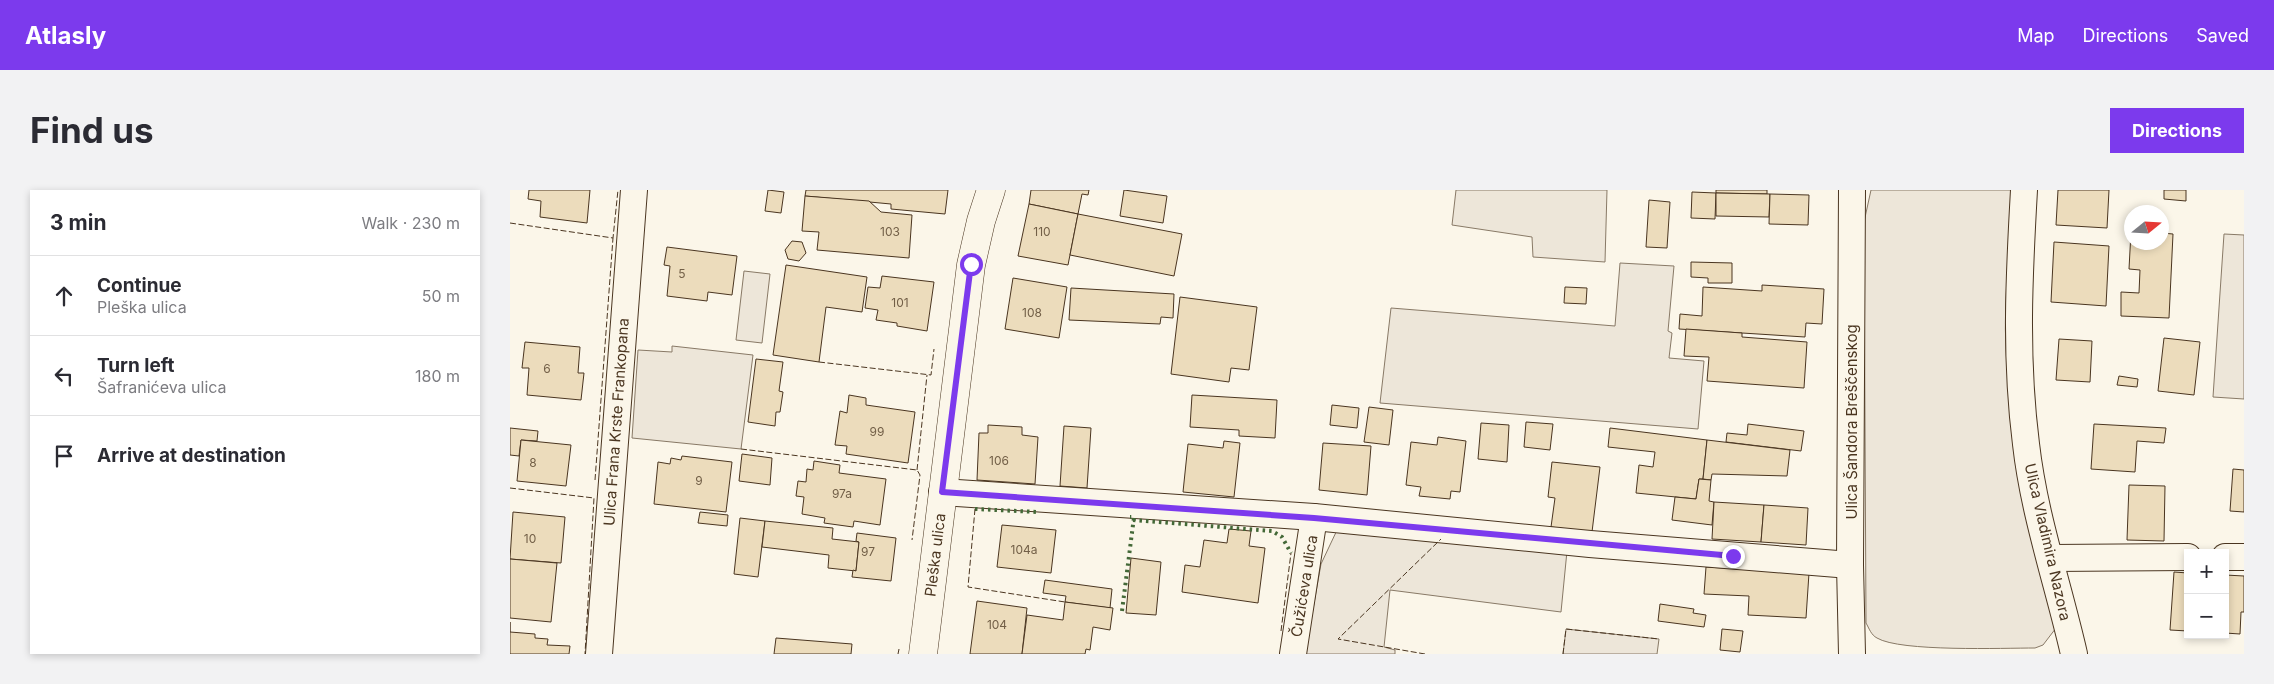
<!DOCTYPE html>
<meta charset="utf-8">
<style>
body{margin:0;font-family:Inter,sans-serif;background:#f2f2f3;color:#2b2b33}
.controls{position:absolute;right:15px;bottom:15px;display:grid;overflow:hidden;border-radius:0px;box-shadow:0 2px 8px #0003}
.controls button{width:45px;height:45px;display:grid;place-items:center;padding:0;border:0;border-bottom:1px solid #e1e1e2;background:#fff;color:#2b2b33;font:25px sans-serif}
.compass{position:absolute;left:1614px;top:15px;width:45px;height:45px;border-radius:50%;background:#fff;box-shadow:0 2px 8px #0003;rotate:72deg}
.stop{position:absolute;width:15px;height:15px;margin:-11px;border:4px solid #7c3aed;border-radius:50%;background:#fff}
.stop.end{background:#7c3aed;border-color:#fff;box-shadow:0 1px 5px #0008}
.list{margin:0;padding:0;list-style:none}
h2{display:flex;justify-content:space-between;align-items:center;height:65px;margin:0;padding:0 20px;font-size:21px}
h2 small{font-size:16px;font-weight:400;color:#7c7c81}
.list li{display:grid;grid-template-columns:32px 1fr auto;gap:15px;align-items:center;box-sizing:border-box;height:80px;padding:0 20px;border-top:1px solid #e1e1e2}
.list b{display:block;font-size:19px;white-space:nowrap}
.list p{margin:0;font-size:16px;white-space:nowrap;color:#7c7c81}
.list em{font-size:16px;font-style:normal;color:#7c7c81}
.icon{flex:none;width:28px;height:28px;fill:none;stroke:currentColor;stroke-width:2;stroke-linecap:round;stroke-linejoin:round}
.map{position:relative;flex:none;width:1734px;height:464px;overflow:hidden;border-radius:0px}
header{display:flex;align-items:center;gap:30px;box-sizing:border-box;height:70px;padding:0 25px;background:#7c3aed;color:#fff}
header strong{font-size:24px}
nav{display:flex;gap:28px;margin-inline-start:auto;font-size:18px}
.intro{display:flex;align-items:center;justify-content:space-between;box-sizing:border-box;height:120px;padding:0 30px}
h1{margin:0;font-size:35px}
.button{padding:12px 22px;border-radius:0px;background:#7c3aed;color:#fff;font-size:18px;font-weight:700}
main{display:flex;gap:30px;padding:0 30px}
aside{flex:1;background:#fff;border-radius:0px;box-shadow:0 2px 8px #0003}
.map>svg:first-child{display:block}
.green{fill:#ede6d9;stroke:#887966}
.building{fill:#ecdcbc;stroke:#4a3520}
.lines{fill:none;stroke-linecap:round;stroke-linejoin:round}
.minor-casing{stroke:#4a3520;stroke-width:28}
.tertiary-casing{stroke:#4a3520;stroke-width:29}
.minor{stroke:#fbf6e9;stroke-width:26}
.tertiary{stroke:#fbf6e9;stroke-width:28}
.hedge{stroke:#436837;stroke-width:4;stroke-dasharray:2.5 4;stroke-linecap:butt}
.fence{stroke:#4a3520;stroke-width:1;stroke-dasharray:6 2.5;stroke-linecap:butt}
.route{stroke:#7c3aed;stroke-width:6}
.labels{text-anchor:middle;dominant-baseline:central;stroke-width:4;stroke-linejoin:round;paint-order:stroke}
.number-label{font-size:12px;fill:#725f47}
.street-label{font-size:15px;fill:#4a3520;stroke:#fbf6e9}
</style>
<header>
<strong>Atlasly</strong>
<nav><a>Map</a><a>Directions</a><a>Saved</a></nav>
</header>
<div class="intro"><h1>Find us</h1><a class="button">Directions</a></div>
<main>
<aside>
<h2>3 min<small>Walk · 230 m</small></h2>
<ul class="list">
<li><svg class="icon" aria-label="ahead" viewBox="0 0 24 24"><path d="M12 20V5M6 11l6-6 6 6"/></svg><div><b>Continue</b><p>Pleška ulica</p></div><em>50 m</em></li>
<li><svg class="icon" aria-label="left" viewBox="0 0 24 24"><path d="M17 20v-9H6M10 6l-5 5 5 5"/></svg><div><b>Turn left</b><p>Šafranićeva ulica</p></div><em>180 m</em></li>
<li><svg class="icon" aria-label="arrive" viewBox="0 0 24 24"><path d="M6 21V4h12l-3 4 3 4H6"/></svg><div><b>Arrive at destination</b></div></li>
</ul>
</aside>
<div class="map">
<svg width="1734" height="464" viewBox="0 0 1734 464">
<rect width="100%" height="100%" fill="#fbf6e9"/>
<!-- green -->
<g class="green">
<path d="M946,0H1097L1095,72L1023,67L1022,47L942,35Z"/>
<path d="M1361,0H1505C1501,53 1493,106 1496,159C1501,254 1525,346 1546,438L1533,455L1525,458C1494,458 1390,462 1367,448C1361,445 1359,438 1356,433L1354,32Z"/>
<path d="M1714,44L1734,45V209L1703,207Z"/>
<path d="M1110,73L1164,76L1158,141L1162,143L1159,168L1194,171L1188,239L870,213L881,118L1105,136Z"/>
<path d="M234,81L260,84L252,153L226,150Z"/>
<path d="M162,156L243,165L231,259L122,248L128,160L162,162Z"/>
<path d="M828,338L1057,361L1051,422L880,400L874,457L885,460V464H795L811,374Z"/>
<path d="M1056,439L1149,449L1147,464H1053Z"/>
</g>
<!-- building -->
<g class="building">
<path d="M19,0H80L77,33L30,27L31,11L18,9Z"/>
<path d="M258,0L274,2L271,23L255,21Z"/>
<path d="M296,0H438L435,24L381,19V14L295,6Z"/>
<path d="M521,0H579L578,5L572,4L568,24L519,14Z"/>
<path d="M614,0L657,6L653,33L610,26Z"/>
<path d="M1206,0H1257V4L1206,3Z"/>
<path d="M1548,0H1599L1597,38L1546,35Z"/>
<path d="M1654,0H1676V11L1654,9Z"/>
<path d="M1182,2L1206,3L1205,29L1181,28Z"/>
<path d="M1206,3L1260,4L1259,27L1206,26Z"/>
<path d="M1260,4L1299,5L1298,35L1259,34Z"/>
<path d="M295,6L359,11L371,22L402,25L399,68L307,60L309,42L292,41Z"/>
<path d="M1139,10L1160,12L1157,58L1136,57Z"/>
<path d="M519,14L568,24L558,75L508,66Z"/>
<path d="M568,24L672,44L664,86L560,65Z"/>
<path d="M1621,42L1622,52H1652V43L1663,44L1659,128L1611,126V102L1629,103L1630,80L1619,79Z"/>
<path d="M282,51L292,52L296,63L289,71L278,69L275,60Z"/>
<path d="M1544,52L1599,56L1596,116L1541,112Z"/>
<path d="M157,57L227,66L222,105L198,102L197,111L157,106L160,76L154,75Z"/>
<path d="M1181,72L1222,73V93H1198V88L1181,87Z"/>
<path d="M276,75L357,87L352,122L316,117L309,172L263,165Z"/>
<path d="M372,86L424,92L417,141L387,136V133L366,130L368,120L355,118L358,97L370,98Z"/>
<path d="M503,88L557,97L549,148L495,139Z"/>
<path d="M1252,95L1314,99L1312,134L1296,133L1295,147L1169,139L1170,124L1192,126L1193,97L1252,101Z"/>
<path d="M1055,97L1077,98L1076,114L1054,113Z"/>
<path d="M561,98L664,104L663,128L651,127L650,134L559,130Z"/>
<path d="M670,107L747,117L739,180L721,178L719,192L661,184Z"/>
<path d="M1176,139L1232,143V147L1297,152L1294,198L1197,191L1199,167L1174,166Z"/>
<path d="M1654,148L1690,152L1684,205L1648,201Z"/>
<path d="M1549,149L1582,151L1580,192L1546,190Z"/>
<path d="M15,152L70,157L68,183H74L71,210L17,205L19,178H12Z"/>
<path d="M246,169L273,172L269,201L273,202L270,222H266L265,236L238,232Z"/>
<path d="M1609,186L1628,189L1627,197L1607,195Z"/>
<path d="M339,205L356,208V215L405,222L398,273L336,264L337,256L325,255L330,221L337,223Z"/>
<path d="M682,205L767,210L765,248L729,246V240L680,237Z"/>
<path d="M822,215L849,218L847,238L820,235Z"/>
<path d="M859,217L883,220L879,255L854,252Z"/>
<path d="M1016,232L1043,234L1040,260L1014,257Z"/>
<path d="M971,233L999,235L997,272L968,269Z"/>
<path d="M1238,234L1294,241L1291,261L1216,252L1217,243L1237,245Z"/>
<path d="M1584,234L1656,238L1654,253L1627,251L1625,282L1581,279Z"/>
<path d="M478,235L512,237V245L528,247L525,294L467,290L469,243H478Z"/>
<path d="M554,236L581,238L577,298L550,296Z"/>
<path d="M0,238L28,241L27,251L11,250L9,266L0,265Z"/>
<path d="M1100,238L1197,250L1193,289H1189L1186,309L1126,303L1129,275L1143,277L1145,262L1098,257Z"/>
<path d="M928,247L956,251L950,302L941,301L940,309L909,306L911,297L896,295L901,252L927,255Z"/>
<path d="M11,250L61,255L56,296L7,291Z"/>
<path d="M1197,250L1280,260L1277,286L1202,284L1201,290L1193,289Z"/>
<path d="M714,251L730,253L724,307L673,302L678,254L713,258Z"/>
<path d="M813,253L861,256L857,305L809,300Z"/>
<path d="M232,264L262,268L260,295L229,291Z"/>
<path d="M172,266L222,272L216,322L144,314L148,272L160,274L161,268L171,270Z"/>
<path d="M304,271L330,275L329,283L376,289L370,335L344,331L343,337L314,333L315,328L292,324L294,307L286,306L288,291L296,292L297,279L303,280Z"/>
<path d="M1042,272L1090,277L1082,342L1041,337L1045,308L1038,307Z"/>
<path d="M1723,279L1734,280V322L1720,321Z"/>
<path d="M1189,289L1201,290L1199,311L1204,312L1202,335L1162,330L1165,307L1186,309Z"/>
<path d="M1619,295L1655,296L1654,351L1617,350Z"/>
<path d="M1204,312L1254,315L1251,352L1202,349Z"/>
<path d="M1254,315L1298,318L1296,355L1251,352Z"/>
<path d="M3,322L55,327L51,373L0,369Z"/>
<path d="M190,322L218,325L217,336L188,333Z"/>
<path d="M230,328L255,331L248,387L224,384Z"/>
<path d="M255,331L323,338L322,349L349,352L346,381L318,378L319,365L252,357Z"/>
<path d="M492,335L546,340L541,383L487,377Z"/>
<path d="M719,339L741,341L739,356L755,358L748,413L672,402L675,375L690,377L694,350L717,353Z"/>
<path d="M347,343L386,348L381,391L342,387L343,380L346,381L349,352L346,351Z"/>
<path d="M621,368L651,372L646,425L616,423Z"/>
<path d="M0,369L47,373L41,432L0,428Z"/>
<path d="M1196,377L1299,383L1296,428L1238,425L1239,406L1194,404Z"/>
<path d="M1664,382L1678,383V441L1660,440Z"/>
<path d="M1715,385L1734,386V422H1731L1730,444L1715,443Z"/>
<path d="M535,390L602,399L600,418L555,412L556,406L533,403Z"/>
<path d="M467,411L517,418L512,464H460Z"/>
<path d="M555,412L603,418L600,440L583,437L580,460L576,459L575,464H512L517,425L553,430Z"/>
<path d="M1150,414L1184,419L1183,423L1196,425L1194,437L1148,431Z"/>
<path d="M0,432V442L25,444V448L38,449L37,455L60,456L59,464H0Z"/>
<path d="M1212,439L1233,441L1230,462L1210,460Z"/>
<path d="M266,448L342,454L341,464H264Z"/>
</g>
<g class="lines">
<!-- minor casing -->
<g class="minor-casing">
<g id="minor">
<path d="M1514,0C1509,87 1505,167 1516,254C1524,325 1548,394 1564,464"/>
<path d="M432,302L804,327L1080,354L1340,375"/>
<path d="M1715,367H1734"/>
<path d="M1541,368L1678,367"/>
<path d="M89,464L124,0"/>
<path d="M783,464L804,327"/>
<path d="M1342,464L1340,375L1342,0"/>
</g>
</g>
<!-- tertiary casing -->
<g class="tertiary-casing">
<path id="tertiary" d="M413,464L461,75L471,31L481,0"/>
</g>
<!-- minor -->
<use href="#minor" class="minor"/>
<!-- tertiary -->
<use href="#tertiary" class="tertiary"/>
<!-- hedge -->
<g class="hedge">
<path d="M465,319L528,322"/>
<path d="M623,330L762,341L772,347L781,363"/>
<path d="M612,421L624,327H620"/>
</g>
<!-- fence -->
<g class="fence">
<path d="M0,33L103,48L108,0"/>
<path d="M309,172L421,185L424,159"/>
<path d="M231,259L407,280L410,285L402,350"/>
<path d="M407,280L417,185"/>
<path d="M85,290L103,48"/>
<path d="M0,298L84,308L75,464"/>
<path d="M465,319L458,397L555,412"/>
<path d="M771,441L781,363"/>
<path d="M388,464L389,459"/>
<path d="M915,464L828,449L931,349"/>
<path d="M1053,464L1056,439L1149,449"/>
</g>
</g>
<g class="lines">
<!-- route -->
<path class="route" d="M461,74L432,302L804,328L1223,366"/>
</g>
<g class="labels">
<!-- number labels -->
<g class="number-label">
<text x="380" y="41">103</text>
<text x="532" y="41">110</text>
<text x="172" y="83">5</text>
<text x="390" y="112">101</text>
<text x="522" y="122">108</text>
<text x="37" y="178">6</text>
<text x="367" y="241">99</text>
<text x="489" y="270">106</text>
<text x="23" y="272">8</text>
<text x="189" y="290">9</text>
<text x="332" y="303">97a</text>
<text x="20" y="348">10</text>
<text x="514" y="359">104a</text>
<text x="358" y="361">97</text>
<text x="487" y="434">104</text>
</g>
<!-- street labels -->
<g class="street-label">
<text transform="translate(106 232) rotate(-86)">Ulica Frana Krste Frankopana</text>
<text transform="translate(1341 232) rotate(-90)">Ulica Šandora Breščenskog</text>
<text transform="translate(1538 352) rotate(77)">Ulica Vladimira Nazora</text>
<text transform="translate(425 365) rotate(-83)">Pleška ulica</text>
<text transform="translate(794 396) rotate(-81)">Čužićeva ulica</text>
</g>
</g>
</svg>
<div class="controls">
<button>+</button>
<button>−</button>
</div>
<svg class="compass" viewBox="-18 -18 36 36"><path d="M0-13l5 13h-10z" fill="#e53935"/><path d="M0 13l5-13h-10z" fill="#7c7c81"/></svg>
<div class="stop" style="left:461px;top:74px"></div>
<div class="stop end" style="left:1223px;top:366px"></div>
</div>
</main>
